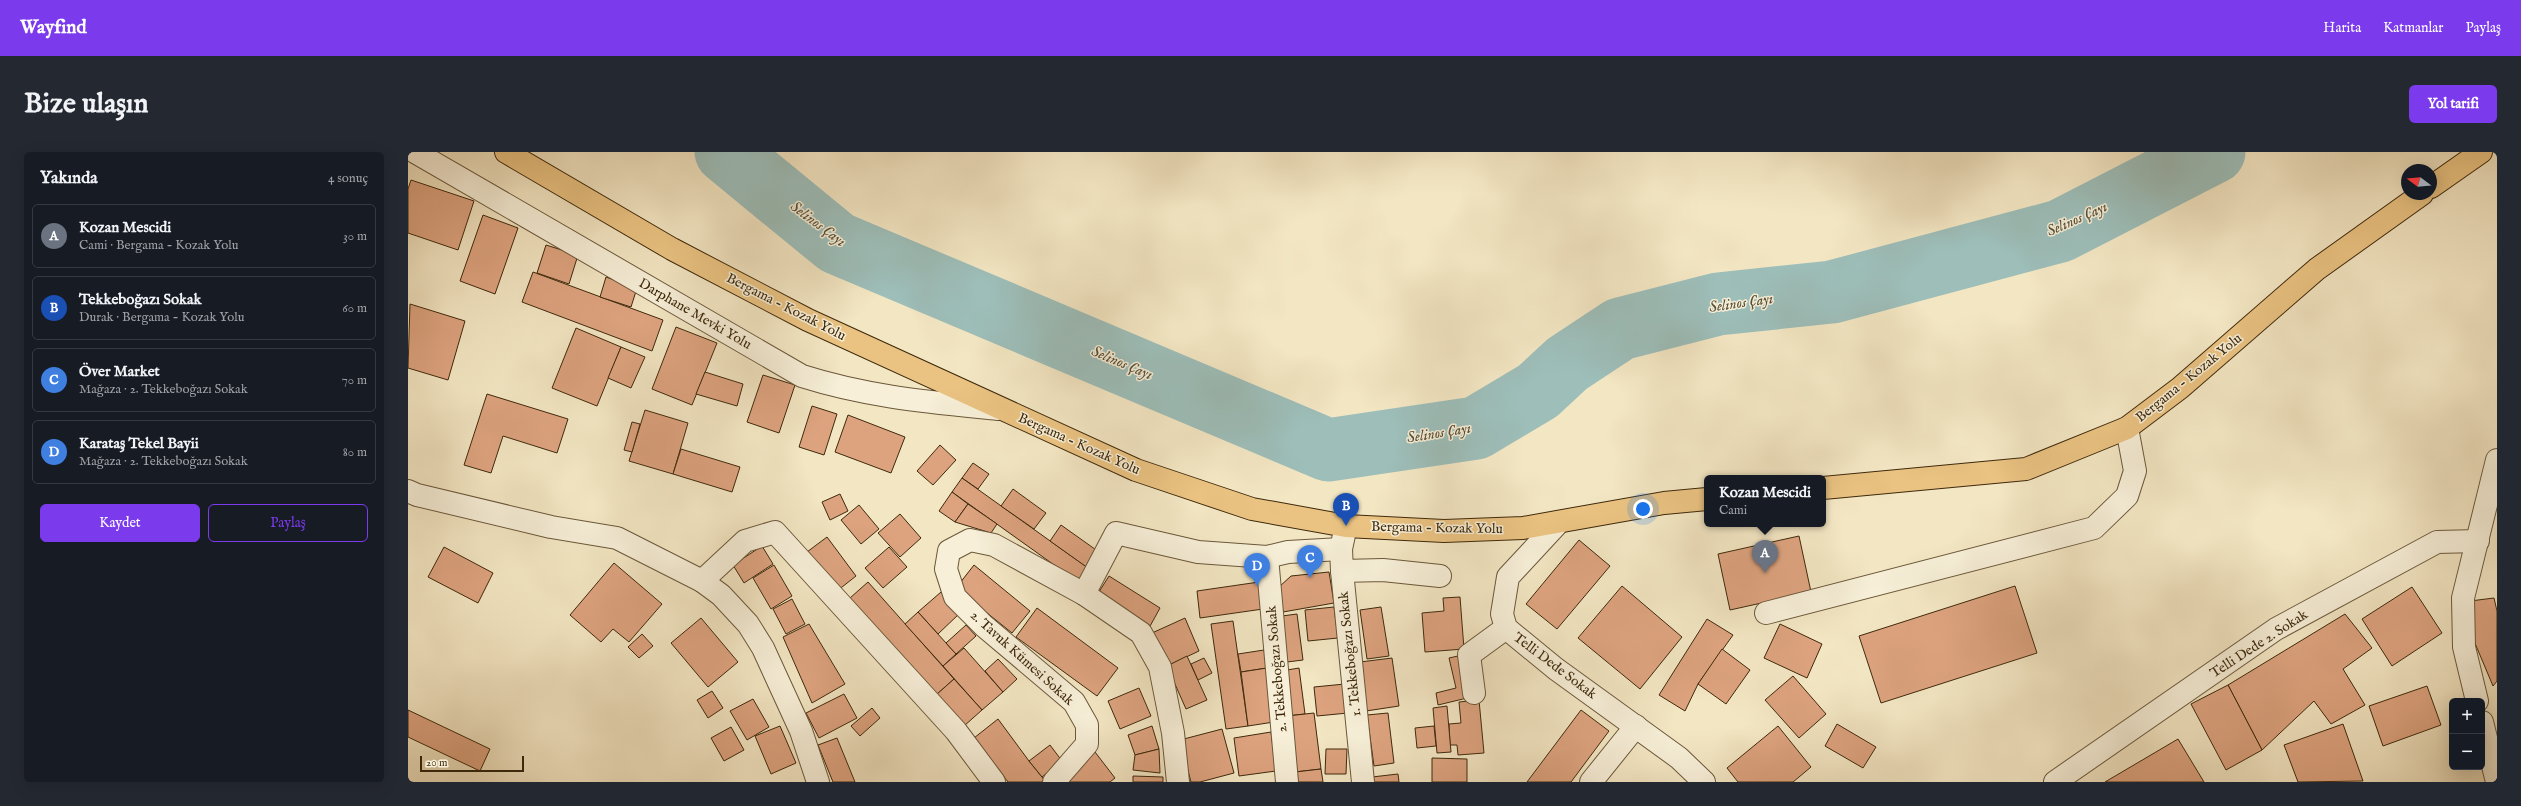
<!DOCTYPE html>
<html lang="tr">
<meta charset="utf-8">
<style>
body{margin:0;font-family:"IM FELL English",serif;background:#242831;color:#f1f3f6}
.controls{position:absolute;right:12px;bottom:12px;display:grid;overflow:hidden;border-radius:6px;box-shadow:0 4px 16px #0002}
.controls button{width:36px;height:36px;display:grid;place-items:center;padding:0;border:0;border-bottom:1px solid #363941;background:#171b24;color:#f1f3f6;font:20px sans-serif}
.compass{position:absolute;left:1993px;top:12px;width:36px;height:36px;border-radius:50%;background:#171b24;box-shadow:0 4px 16px #0002;rotate:286deg}
.scale{position:absolute;left:12px;bottom:10px;width:104px;box-sizing:border-box;padding-left:4px;border:2px solid #3e290c;border-top:0;font-size:11px;line-height:14px;white-space:nowrap;color:#3e290c;-webkit-text-stroke:3px #f7efd8;paint-order:stroke}
.you{position:absolute;left:1235px;top:357px;width:14px;height:14px;margin:-10px;border:3px solid #fff;border-radius:50%;background:#1a73e8;box-shadow:0 0 0 6px #1a73e833}
.badge{display:grid;place-items:center;width:26px;height:26px;border-radius:50%;background:#7c3aed;color:#fff;font-size:13px;font-weight:700}
.pin{position:absolute;translate:-50% -33px;filter:drop-shadow(0 1px 2px #0008)}
.pin::after{content:'';position:absolute;top:21px;width:14px;height:12px;background:inherit;clip-path:polygon(0 0,100% 0,50% 100%)}
.popup{position:absolute;left:1296px;top:323px;width:122px;height:52px;box-sizing:border-box;display:grid;place-content:center;border-radius:6px;background:#171b24;filter:drop-shadow(0 1px 3px #0005);font-size:13px;white-space:nowrap;color:#9ea1a6}
.popup b{font-size:15px;color:#f1f3f6}
.popup::after{content:'';position:absolute;left:50%;top:100%;margin-left:-8px;border:8px solid transparent;border-top-color:#171b24}
.list{margin:0;padding:0;list-style:none}
h2{display:flex;justify-content:space-between;align-items:center;height:52px;margin:0;padding:0 16px;font-size:17px}
h2 small{font-size:13px;font-weight:400;color:#9ea1a6}
.list li{display:grid;grid-template-columns:26px 1fr auto;gap:12px;align-items:center;box-sizing:border-box;height:64px;margin:0 8px 8px;padding:0 8px;border:1px solid #363941;border-radius:6px}
.list b{display:block;font-size:15px;white-space:nowrap}
.list p{margin:0;font-size:13px;white-space:nowrap;color:#9ea1a6}
.list em{font-size:13px;font-style:normal;color:#9ea1a6}
.actions{display:flex;gap:8px;padding:12px 16px}
.actions a{flex:1;padding:9px 0;border:1px solid #7c3aed;border-radius:6px;text-align:center;font-size:14px;color:#7c3aed}
.actions .main{background:#7c3aed;color:#fff}
.map{position:relative;flex:none;width:2089px;height:630px;overflow:hidden;border-radius:6px}
header{display:flex;align-items:center;gap:24px;box-sizing:border-box;height:56px;padding:0 20px;background:#7c3aed;color:#fff}
header strong{font-size:19px}
nav{display:flex;gap:22px;margin-inline-start:auto;font-size:14px}
.intro{display:flex;align-items:center;justify-content:space-between;box-sizing:border-box;height:96px;padding:0 24px}
h1{margin:0;font-size:28px}
.button{padding:10px 18px;border-radius:6px;background:#7c3aed;color:#fff;font-size:14px;font-weight:700}
main{display:flex;gap:24px;padding:0 24px}
aside{flex:1;background:#171b24;border-radius:6px;box-shadow:0 4px 16px #0002}
.map>svg:first-child{display:block}
.lines{fill:none;stroke-linecap:round;stroke-linejoin:round}
.river{stroke:#9dbeb9;stroke-width:63}
.building{fill:#dda37f;stroke:#3e290c}
.minor-casing{stroke:#6b583a;stroke-width:24}
.major-casing{stroke:#3e290c;stroke-width:24}
.minor{stroke:#f7efd8;stroke-width:22}
.major{stroke:#eac382;stroke-width:22}
.labels{text-anchor:middle;dominant-baseline:central;stroke-width:3;stroke-linejoin:round;paint-order:stroke}
.street-label{font-size:14px;fill:#3e290c;stroke:#f7efd8}
.water-label{font-size:15px;font-style:italic;fill:#564e37;stroke:#f7efd8}
</style>
<header>
<strong>Wayfind</strong>
<nav><a>Harita</a><a>Katmanlar</a><a>Paylaş</a></nav>
</header>
<div class="intro"><h1>Bize ulaşın</h1><a class="button">Yol tarifi</a></div>
<main>
<aside>
<h2>Yakında<small>4 sonuç</small></h2>
<ul class="list">
<li><span class="badge" style="background:#6b7280">A</span><div><b>Kozan Mescidi</b><p>Cami · Bergama - Kozak Yolu</p></div><em>30 m</em></li>
<li><span class="badge" style="background:#1a4fb4">B</span><div><b>Tekkeboğazı Sokak</b><p>Durak · Bergama - Kozak Yolu</p></div><em>60 m</em></li>
<li><span class="badge" style="background:#3f7fe0">C</span><div><b>Över Market</b><p>Mağaza · 2. Tekkeboğazı Sokak</p></div><em>70 m</em></li>
<li><span class="badge" style="background:#3f7fe0">D</span><div><b>Karataş Tekel Bayii</b><p>Mağaza · 2. Tekkeboğazı Sokak</p></div><em>80 m</em></li>
</ul>
<div class="actions"><a class="main">Kaydet</a><a>Paylaş</a></div>
</aside>
<div class="map">
<svg width="2089" height="630" viewBox="0 0 2089 630">
<rect width="100%" height="100%" fill="#f3e6c3"/>
<filter id="stains"><feTurbulence type="fractalNoise" baseFrequency=".005" numOctaves="4"/><feColorMatrix values="0 0 0 0 .2 0 0 0 0 .09 0 0 0 0 .02 0 0 0 .5 -.17"/></filter>
<radialGradient id="worn" r=".72"><stop offset=".6" stop-color="#630" stop-opacity="0"/><stop offset="1" stop-color="#630" stop-opacity=".3"/></radialGradient>
<g class="lines">
<!-- river -->
<path class="river" d="M318,0L429,91L920,298L1068,276L1130,239L1159,212L1212,177L1310,152L1424,140L1652,79L1806,0"/>
</g>
<!-- building -->
<g class="building">
<path d="M3,28L66,49L50,98L0,81V37Z"/>
<path d="M75,63L110,76L87,142L52,129Z"/>
<path d="M138,93L170,103L161,132L129,121Z"/>
<path d="M125,120L255,168L244,199L114,150Z"/>
<path d="M198,125L229,136L223,155L192,145Z"/>
<path d="M2,152L57,169L40,228L0,216Z"/>
<path d="M268,175L309,191L284,253L244,237Z"/>
<path d="M168,176L213,195L189,254L144,236Z"/>
<path d="M213,195L237,205L223,236L200,226Z"/>
<path d="M297,220L335,232L329,254L288,242Z"/>
<path d="M355,223L387,233L371,281L339,270Z"/>
<path d="M79,242L160,267L149,301L95,284L83,321L56,313Z"/>
<path d="M404,254L429,262L416,303L391,295Z"/>
<path d="M237,258L280,271L265,322L221,309Z"/>
<path d="M440,263L497,285L483,321L427,300Z"/>
<path d="M224,270L232,272L224,300L216,298Z"/>
<path d="M532,293L548,308L525,333L509,319Z"/>
<path d="M273,297L332,315L324,340L265,322Z"/>
<path d="M565,311L581,322L570,337L554,326Z"/>
<path d="M554,326L680,416L670,430L544,340Z"/>
<path d="M605,337L638,361L626,377L593,354Z"/>
<path d="M544,340L560,352L547,370L531,359Z"/>
<path d="M432,342L440,359L422,368L414,350Z"/>
<path d="M560,352L589,372L583,381L547,370Z"/>
<path d="M451,353L471,377L453,392L433,368Z"/>
<path d="M492,362L513,386L492,405L470,381Z"/>
<path d="M653,373L691,400L680,416L642,389Z"/>
<path d="M1391,384L1403,440L1322,458L1310,402Z"/>
<path d="M419,385L448,424L429,439L399,400Z"/>
<path d="M1171,388L1202,414L1149,477L1118,452Z"/>
<path d="M354,394L365,412L336,431L325,413Z"/>
<path d="M36,395L85,421L70,451L20,425Z"/>
<path d="M481,395L499,415L475,436L457,416Z"/>
<path d="M206,411L254,452L221,490L205,477L193,490L162,463Z"/>
<path d="M366,413L384,444L363,457L345,426Z"/>
<path d="M566,413L622,459L604,481L548,436Z"/>
<path d="M921,420L926,451L875,460L871,435L883,424Z"/>
<path d="M701,424L752,456L741,476L689,443Z"/>
<path d="M460,430L546,527L528,543L442,446Z"/>
<path d="M851,430L855,457L792,466L789,439Z"/>
<path d="M1214,434L1274,485L1232,537L1170,486Z"/>
<path d="M1607,434L1629,501L1473,551L1451,484Z"/>
<path d="M2004,435L2034,481L1984,514L1954,467Z"/>
<path d="M533,440L552,461L530,482L510,460Z"/>
<path d="M1052,445L1056,497L1017,500L1014,461L1036,459L1035,446Z"/>
<path d="M2086,446L2089,459V529L2085,534L2061,477L2062,449Z"/>
<path d="M384,447L397,472L378,482L365,457Z"/>
<path d="M926,455L930,486L900,489L897,458Z"/>
<path d="M973,455L981,504L959,507L952,458Z"/>
<path d="M629,456L710,516L689,544L608,485Z"/>
<path d="M510,460L548,502L535,514L497,472Z"/>
<path d="M889,462L895,508L879,510L874,464Z"/>
<path d="M1937,462L1964,496L1935,517L1957,553L1923,572L1906,549L1854,598L1820,533Z"/>
<path d="M293,466L330,510L300,535L263,491Z"/>
<path d="M777,466L791,499L759,514L744,481Z"/>
<path d="M1299,467L1325,483L1290,532L1277,559L1251,543Z"/>
<path d="M825,469L840,574L818,577L803,472Z"/>
<path d="M401,472L437,532L404,551L375,485Z"/>
<path d="M1372,472L1414,492L1399,526L1356,506Z"/>
<path d="M558,473L568,484L548,502L538,491Z"/>
<path d="M234,482L245,494L231,506L220,495Z"/>
<path d="M556,496L595,540L574,558L535,514Z"/>
<path d="M1314,497L1342,518L1318,552L1290,532Z"/>
<path d="M856,498L859,516L833,520L830,502Z"/>
<path d="M779,504L799,548L778,557L759,514Z"/>
<path d="M1050,504L1059,546L1030,553L1028,541L1048,536L1041,506Z"/>
<path d="M796,506L804,521L790,528L783,512Z"/>
<path d="M984,506L991,554L958,559L952,510Z"/>
<path d="M590,507L609,527L595,540L577,519Z"/>
<path d="M859,516L866,570L840,574L833,520Z"/>
<path d="M891,516L897,562L879,564L873,519Z"/>
<path d="M1385,524L1418,562L1391,586L1357,548Z"/>
<path d="M546,527L574,558L556,574L528,543Z"/>
<path d="M937,532L940,561L909,564L906,535Z"/>
<path d="M1820,533L1854,598L1818,618L1783,552Z"/>
<path d="M2019,534L2033,573L1975,594L1961,554Z"/>
<path d="M731,536L743,564L712,577L700,549Z"/>
<path d="M304,539L315,556L300,566L289,548Z"/>
<path d="M436,542L449,566L411,586L398,561Z"/>
<path d="M345,547L361,575L339,588L322,559Z"/>
<path d="M1071,548L1076,601L1050,603L1049,593H1042L1041,572L1053,571L1051,550Z"/>
<path d="M1039,554L1043,600L1029,601L1025,556Z"/>
<path d="M464,556L472,566L452,584L443,574Z"/>
<path d="M0,558L82,597L72,619L0,585Z"/>
<path d="M1173,558L1201,579L1163,630H1119Z"/>
<path d="M906,561L913,617L887,620L879,564Z"/>
<path d="M980,561L986,611L966,614L959,563Z"/>
<path d="M590,567L621,609L638,630H600L566,586Z"/>
<path d="M1429,572L1468,595L1455,616L1417,594Z"/>
<path d="M1935,572L1955,629L1890,630L1876,593Z"/>
<path d="M372,574L388,611L363,622L347,584Z"/>
<path d="M744,574L751,597L727,603L720,583Z"/>
<path d="M1026,574L1028,594L1009,596L1007,576Z"/>
<path d="M1370,574L1403,615L1385,630H1330L1319,616Z"/>
<path d="M323,575L336,598L316,609L303,586Z"/>
<path d="M814,577L826,621L792,630H783L772,588Z"/>
<path d="M863,580L868,619L831,624L826,586Z"/>
<path d="M429,586L447,630H425L410,593Z"/>
<path d="M1770,587L1796,630H1697Z"/>
<path d="M642,593L654,609L634,625L621,609Z"/>
<path d="M751,597L752,621L725,618L727,603Z"/>
<path d="M918,597H939L938,622H917Z"/>
<path d="M687,600L707,626L702,630H654L652,627Z"/>
<path d="M1024,606L1059,607V630H1024Z"/>
<path d="M913,617L915,630H888L887,620Z"/>
<path d="M990,622L991,630H964V625Z"/>
<path d="M725,624L755,625V630H725Z"/>
</g>
<g class="lines">
<!-- minor casing -->
<g class="minor-casing">
<g id="minor">
<path d="M7,0L394,224C460,245 522,250 590,257"/>
<path d="M0,339L9,343L143,375L209,386L294,429L313,443L340,472L355,496L393,579L410,630"/>
<path d="M1151,370L1100,425L1094,462L1098,476L1148,517L1271,606L1296,630"/>
<path d="M936,383L933,397L934,419L955,630"/>
<path d="M859,405L879,630"/>
<path d="M934,419L975,418L1032,424"/>
<path d="M294,429L337,389L367,380L548,579L586,630"/>
<path d="M676,442L708,381L790,400L859,405L880,400L933,397"/>
<path d="M1358,461L1686,376L1719,344L1727,319L1719,276"/>
<path d="M1066,541L1061,503L1098,476"/>
<path d="M2069,549L2056,495L2055,446L2089,308"/>
<path d="M2074,570L2089,630"/>
<path d="M646,630L679,592V573L666,550L576,474L547,445L538,417L541,399L562,388L586,393L676,442L733,481L752,515L765,581L770,630"/>
<path d="M1183,630L1228,574"/>
<path d="M1647,630L1868,477L2029,390L2070,389"/>
</g>
</g>
<!-- major casing -->
<g class="major-casing">
<g id="major">
<path d="M98,0L264,97L400,168L728,318L844,357L938,374L1036,379L1115,376L1256,351L1299,347"/>
<path d="M2023,35L2073,0"/>
<path d="M1415,336L1618,317L1719,276L1772,236L1909,117L2014,42"/>
</g>
</g>
<!-- minor -->
<use href="#minor" class="minor"/>
<!-- major -->
<use href="#major" class="major"/>
</g>
<g class="labels">
<!-- street labels -->
<g class="street-label">
<text transform="translate(378 155) rotate(27)">Bergama - Kozak Yolu</text>
<text transform="translate(287 162) rotate(30)">Darphane Mevki Yolu</text>
<text transform="translate(1781 226) rotate(-39)">Bergama - Kozak Yolu</text>
<text transform="translate(671 292) rotate(24)">Bergama - Kozak Yolu</text>
<text transform="translate(1029 376) rotate(1)">Bergama - Kozak Yolu</text>
<text transform="translate(1851 492) rotate(-33)">Telli Dede 2. Sokak</text>
<text transform="translate(942 502) rotate(-96)">1. Tekkeboğazı Sokak</text>
<text transform="translate(614 506) rotate(42)">2. Tavuk Kümesi Sokak</text>
<text transform="translate(1147 514) rotate(37)">Telli Dede Sokak</text>
<text transform="translate(869 517) rotate(-95)">2. Tekkeboğazı Sokak</text>
</g>
<!-- water labels -->
<g class="water-label">
<text transform="translate(1669 67) rotate(-24)">Selinos Çayı</text>
<text transform="translate(410 72) rotate(37)">Selinos Çayı</text>
<text transform="translate(1333 151) rotate(-8)">Selinos Çayı</text>
<text transform="translate(714 211) rotate(23)">Selinos Çayı</text>
<text transform="translate(1031 281) rotate(-9)">Selinos Çayı</text>
</g>
</g>
<rect width="100%" height="100%" filter="url(#stains)"/>
<rect width="100%" height="100%" fill="url(#worn)"/>
</svg>
<div class="controls">
<button>+</button>
<button>−</button>
</div>
<svg class="compass" viewBox="-18 -18 36 36"><path d="M0-13l5 13h-10z" fill="#e53935"/><path d="M0 13l5-13h-10z" fill="#9ea1a6"/></svg>
<div class="scale">20 m</div>
<div class="you"></div>
<div class="pin badge" style="left:1357px;top:421px;background:#6b7280">A</div>
<div class="popup"><b>Kozan Mescidi</b>Cami</div>
<div class="pin badge" style="left:938px;top:374px;background:#1a4fb4">B</div>
<div class="pin badge" style="left:902px;top:426px;background:#3f7fe0">C</div>
<div class="pin badge" style="left:849px;top:434px;background:#3f7fe0">D</div>
</div>
</main>
